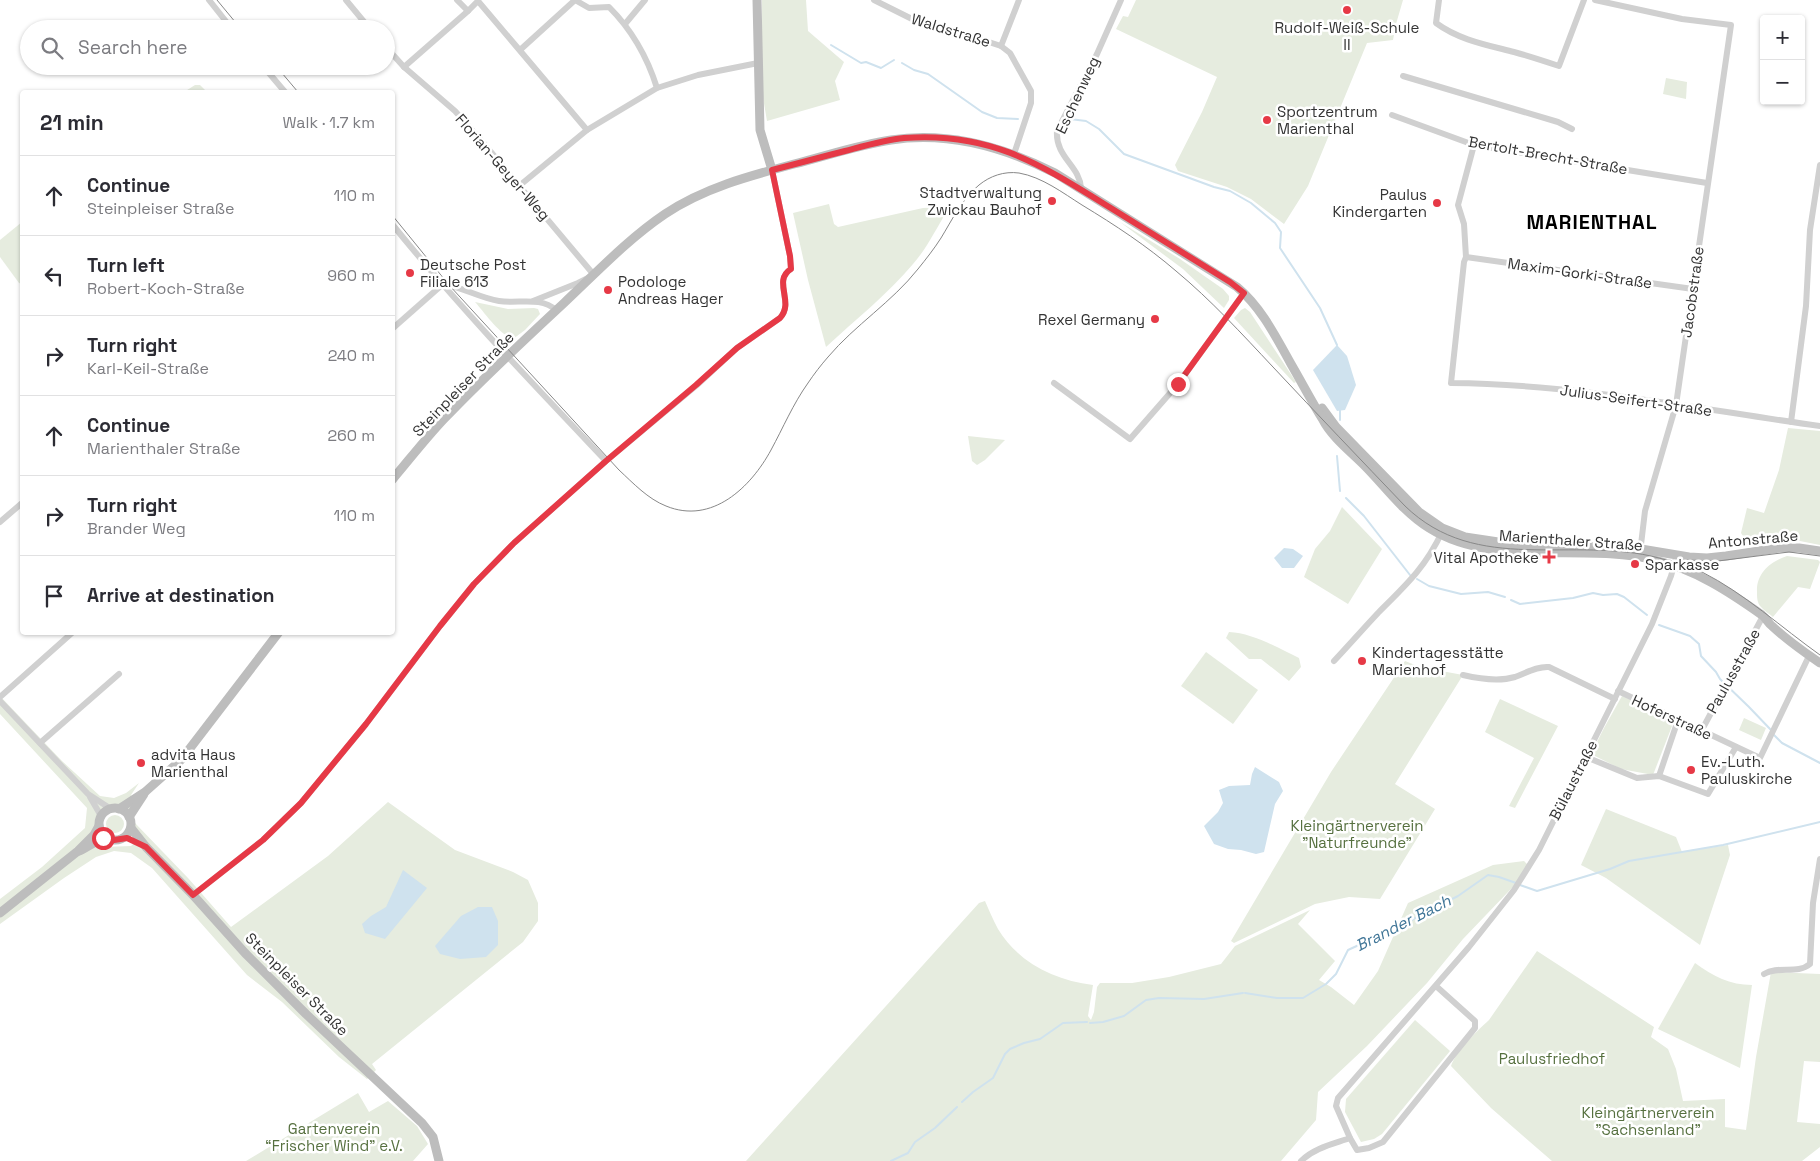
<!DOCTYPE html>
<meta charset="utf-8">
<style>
body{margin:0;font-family:"Space Grotesk",sans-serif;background:#f2f2f3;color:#2b2b33}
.controls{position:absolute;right:15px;top:15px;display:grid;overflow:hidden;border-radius:5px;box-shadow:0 1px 4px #0004}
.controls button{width:45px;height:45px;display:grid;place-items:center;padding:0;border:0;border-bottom:1px solid #e1e1e2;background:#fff;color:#2b2b33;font:25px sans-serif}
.stop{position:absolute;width:15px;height:15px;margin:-11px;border:4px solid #e63946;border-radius:50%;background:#fff}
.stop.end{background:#e63946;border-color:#fff;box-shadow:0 1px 5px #0008}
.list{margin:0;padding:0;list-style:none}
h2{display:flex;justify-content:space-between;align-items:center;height:65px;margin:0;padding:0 20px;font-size:21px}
h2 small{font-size:16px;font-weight:400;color:#7c7c81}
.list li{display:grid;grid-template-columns:32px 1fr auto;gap:15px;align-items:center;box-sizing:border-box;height:80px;padding:0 20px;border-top:1px solid #e1e1e2}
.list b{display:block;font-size:19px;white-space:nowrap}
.list p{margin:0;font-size:16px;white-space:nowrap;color:#7c7c81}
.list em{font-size:16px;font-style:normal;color:#7c7c81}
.icon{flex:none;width:28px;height:28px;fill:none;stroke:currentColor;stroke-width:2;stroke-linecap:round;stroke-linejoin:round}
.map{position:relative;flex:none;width:1820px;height:1161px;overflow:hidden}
.search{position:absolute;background:#fff;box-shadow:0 1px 4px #0004;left:20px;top:20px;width:375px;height:55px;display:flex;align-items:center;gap:12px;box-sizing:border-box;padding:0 18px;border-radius:28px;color:#7c7c81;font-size:19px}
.panel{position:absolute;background:#fff;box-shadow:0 1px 4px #0004;left:20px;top:90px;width:375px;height:545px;border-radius:5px}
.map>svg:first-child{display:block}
.green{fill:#e6ecdf;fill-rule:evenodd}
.water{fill:#cfe2ee}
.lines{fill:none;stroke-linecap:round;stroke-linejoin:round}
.stream{stroke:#cfe2ee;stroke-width:2}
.street{stroke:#d0d0d0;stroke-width:6}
.secondary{stroke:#bdbdbd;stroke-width:9}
.tram{stroke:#888;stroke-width:1}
.route{stroke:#e63946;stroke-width:6}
.poi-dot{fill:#e63946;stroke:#fff;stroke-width:2}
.labels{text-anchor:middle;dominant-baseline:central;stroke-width:5;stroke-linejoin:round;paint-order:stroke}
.poi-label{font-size:15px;fill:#333;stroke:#fff;text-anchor:start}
.street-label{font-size:15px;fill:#333;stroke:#fff}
.park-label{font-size:15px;fill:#56703f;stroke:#fff}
.water-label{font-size:16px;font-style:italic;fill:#3f7597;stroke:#fff}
.district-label{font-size:20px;font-weight:bold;letter-spacing:1px;fill:#000;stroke:#fff}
</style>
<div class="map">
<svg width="1820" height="1161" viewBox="0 0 1820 1161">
<rect width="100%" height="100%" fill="#fff"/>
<!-- green -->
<g class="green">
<path d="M762,0H806L808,31L844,62L835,81L840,100L767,121L762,92Z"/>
<path d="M1136,0H1403L1396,24L1393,40L1367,43L1308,186L1284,224L1251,199L1227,187L1178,171L1175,165L1202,112L1217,77L1116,29L1123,16L1128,17Z"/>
<path d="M1666,78L1687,82L1686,99L1663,94Z"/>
<path d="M195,85H200L207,92H184Z"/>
<path d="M829,204L834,224L838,227L923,208L947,207V211C936,229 927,248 913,264C888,294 855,320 826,347L808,280L793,213Z"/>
<path d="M22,222V284L19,283L0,257V240Z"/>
<path d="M1120,222L1180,259L1223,289L1229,296V300L1224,308L1183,269Z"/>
<path d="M475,302L508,309L534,308L538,309L540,314L525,330L513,339C500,335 484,312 475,302Z"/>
<path d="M1245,308L1250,312L1296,382L1294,383L1234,318L1241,310Z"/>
<path d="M1788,428L1820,431V545L1790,539L1748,544L1741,533L1747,508L1764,513L1779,470Z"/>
<path d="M968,436L1005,440L985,460L977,465L972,461Z"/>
<path d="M1342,507L1382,549L1348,604L1304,577L1315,549L1330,531Z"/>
<path d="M1787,556L1818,560L1820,562L1810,589L1798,587L1773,617C1770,614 1764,611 1761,607C1757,603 1757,597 1757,592C1756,573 1771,561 1787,556Z"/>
<path d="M1229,632C1253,633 1278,648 1299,658L1301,667L1289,681L1261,659H1249L1226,638Z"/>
<path d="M1206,652L1258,690L1233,724L1181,686Z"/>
<path d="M1405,661L1420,667L1463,675L1395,784L1435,809L1380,899L1349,897L1315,904L1234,943L1231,941L1331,772Z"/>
<path d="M0,696L62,761L100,796L114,798L126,793L139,783L131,795L140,807L134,814V822L188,878L231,927L328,856L388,802L455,850L513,872L528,880L538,903V921L523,942L372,1064L376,1070L367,1079L339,1057L282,1002L247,975L152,868L131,853L114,851L96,857L64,878L0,924V899L42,867L85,828L87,808L0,714ZM123,804L133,813L134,829L141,837L131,846L103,847L98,845V815L110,805L116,806Z"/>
<path d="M1622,696L1674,721L1653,775L1621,769L1591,754L1604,728Z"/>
<path d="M1500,699L1558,726L1515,808L1509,806L1534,758L1485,732C1491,721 1494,710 1500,699Z"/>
<path d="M1744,718L1766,728L1761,740L1739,730Z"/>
<path d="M1606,809L1676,837L1682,852L1728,845L1730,855L1700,945L1606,878L1581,865Z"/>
<circle cx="115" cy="824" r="9"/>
<path d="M1524,861L1531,868L1463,939L1427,983L1367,1046L1318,1092L1316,1120L1281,1161H746L979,903L985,901C989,910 993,920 998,929C1019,963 1054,980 1093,985L1088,1016L1091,1020L1094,1012L1097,987L1100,983H1132L1169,977L1221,964L1235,946L1310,910L1298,924L1335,961L1319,980L1331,987L1354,1005L1378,971L1408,903L1493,865Z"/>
<path d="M1537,951L1654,1027L1651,1037L1668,1049L1676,1069L1683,1101L1725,1099V1127L1746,1130L1756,1057L1771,972L1820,974V1062L1804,1061L1797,1122L1820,1124V1147L1802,1161H1552L1491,1108L1451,1066C1456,1051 1477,1031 1489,1020Z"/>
<path d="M1695,963C1713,976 1730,985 1752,985L1740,1068L1658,1029Z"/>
<path d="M1415,1020L1450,1051L1382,1134L1374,1139L1361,1142L1345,1112L1346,1099Z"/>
<path d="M358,1093L369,1112L388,1101L417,1126L428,1144L413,1161H246Z"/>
</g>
<!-- water -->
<g class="water">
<path d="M1337,345L1347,356L1356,385L1345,410L1337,411L1313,370Z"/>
<path d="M1284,548L1293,549L1303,556L1294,568H1282L1274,558Z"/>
<path d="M1255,767L1279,782L1283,791L1275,804L1264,852L1256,854L1241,850L1228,849L1214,844L1204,826L1218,812L1223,803L1219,790L1229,786L1250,785L1252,774Z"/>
<path d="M403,870L427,888L385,939L365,933L362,924L371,916L386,907Z"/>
<path d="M478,907H492L498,921V945L486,957L460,959L440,954L435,946L461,916Z"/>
</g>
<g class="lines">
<!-- stream -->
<g class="stream">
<path d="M831,45L861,63L866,62L881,68L894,60"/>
<path d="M902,63L914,70L928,74L982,112L997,118L1018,119"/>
<path d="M1070,119L1086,121L1099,129L1124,154L1214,187L1230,191L1251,203L1275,223L1281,232L1280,248L1320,308L1337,345"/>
<path d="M1340,410V420"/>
<path d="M1337,456L1340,491"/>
<path d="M1346,498L1364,516L1410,575"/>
<path d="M1417,579L1429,586L1461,594L1488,592L1505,597"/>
<path d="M1511,600L1520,604L1573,598L1593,593L1603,595L1617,594L1624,597L1647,615"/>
<path d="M1659,625L1690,636L1699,644L1701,656L1716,672L1720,679L1749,707L1771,730"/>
<path d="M1773,734L1782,743L1820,763"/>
<path d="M1520,885L1537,891L1610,869L1629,861L1723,845L1820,822"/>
<path d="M1245,993L1277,998H1303L1326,984L1336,974L1348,950L1400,926L1458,896L1488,875L1499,877L1516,883"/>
<path d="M1090,1023L1103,1022L1124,1016L1146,1000L1159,998L1204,999L1243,993"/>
<path d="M962,1102L973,1092L993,1078L1005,1054L1010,1049L1024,1043L1040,1039L1063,1023L1087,1022"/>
<path d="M891,1161L908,1153L915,1142L935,1128L957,1107"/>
</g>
<!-- street -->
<g class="street">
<path d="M209,0L232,29"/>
<path d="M346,0L370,29"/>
<path d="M457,0L468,11L478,1L587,130"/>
<path d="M575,0L589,8L609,7C632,30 647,56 657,88"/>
<path d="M874,0L914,20L949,29L1001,46L1010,53L1031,91V103L1014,154"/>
<path d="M1439,0L1436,23C1459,40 1487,45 1514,52C1529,56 1544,61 1559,66L1584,0"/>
<path d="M1595,0L1682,19L1731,25L1676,405L1645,511L1640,553"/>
<path d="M625,24L645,0"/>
<path d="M1001,46L1019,0"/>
<path d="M386,47L404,67L455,111L480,139L594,275L578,283L533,301"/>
<path d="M520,50L575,0"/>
<path d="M263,66L285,92"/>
<path d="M404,67L468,11"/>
<path d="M1403,76L1558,122L1572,129"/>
<path d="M1392,115L1474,145L1707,183"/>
<path d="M1474,145L1458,205L1464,224L1466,257L1464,262L1451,383C1575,384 1698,409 1820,426"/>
<path d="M519,186L587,130L657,88L698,75L758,63"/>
<path d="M1081,188C1080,166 1055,157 1057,131L1097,54L1121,0"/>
<path d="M392,224C459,307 533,384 606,461"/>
<path d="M1466,257L1693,289"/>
<path d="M443,284C462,287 480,298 499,301C519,304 540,296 556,310"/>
<path d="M392,329L443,284"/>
<path d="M1054,383L1130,439L1178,384L1244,293"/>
<path d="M1791,422L1806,306L1810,230L1820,165"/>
<path d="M0,522L22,503"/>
<path d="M1334,661C1349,645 1363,629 1378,613C1406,585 1425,568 1442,532"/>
<path d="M1463,675C1480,679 1498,682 1515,677C1526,673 1537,666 1549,667L1615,699"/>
<path d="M1618,691L1760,758L1809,656"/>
<path d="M0,697L73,632"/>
<path d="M0,701L88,794L111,809"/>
<path d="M1704,726L1763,616"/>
<path d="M40,743L119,674"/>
<path d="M1586,757L1637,778L1659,776L1708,794L1736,747"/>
<path d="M1659,776L1678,720"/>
<path d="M90,797L101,816"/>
<path d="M193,895L263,840L301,803L366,724L440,626L474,584L514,543L606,461L697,385L737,348L780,318C795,302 772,281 791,269L790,256L772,170"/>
<path d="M1764,974C1779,965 1797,975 1810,964L1813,903L1820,859"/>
<path d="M1436,986L1475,1021V1028L1383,1142L1369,1148L1357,1150L1350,1138L1336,1106L1338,1098L1469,947L1514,890L1539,850L1652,624L1671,576L1677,555"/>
<path d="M1301,1161C1314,1148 1333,1144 1350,1138"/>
</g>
<!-- secondary -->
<g class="secondary">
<path d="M757,0L760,130L772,170"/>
<path d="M1322,408L1336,427L1419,512L1442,528L1465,537L1505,543L1641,549L1689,557L1707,558L1726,556L1779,548H1799L1820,551"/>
<path d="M392,480C409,460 426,438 444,419C482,379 523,341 564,303C596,273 628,239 665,214C704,188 749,176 794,164C826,156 858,145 891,140C949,131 1004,147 1055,173L1237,287C1261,307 1276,337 1291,364C1302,383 1312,402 1323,420C1331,436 1351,452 1364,465C1385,486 1403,512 1429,528C1494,569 1583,542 1655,560C1696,570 1728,591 1762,615C1766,618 1768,623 1772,626C1787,640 1804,652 1820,663"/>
<circle cx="115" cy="824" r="16"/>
<path d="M119,809L145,792L181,760L279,632"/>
<path d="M129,817L144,794"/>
<path d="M131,828L146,847L193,895L245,953L306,1014L422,1123L433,1137L439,1161"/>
<path d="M79,851C87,848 100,837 108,838"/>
<path d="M0,913L78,851L94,835L99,826"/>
</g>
<!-- tram -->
<g class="tram">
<path d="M217,0L241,29"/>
<path d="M276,66L298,92"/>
<path d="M392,215L449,285L619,470C633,483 648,499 666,506C712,525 751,487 771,450C783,428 793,404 808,383C814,374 821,365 828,357C855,325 892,302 918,269C926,259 934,249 941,238C952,220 962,199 979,185C990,176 1004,171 1019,173C1042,177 1063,193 1082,205C1115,225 1147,246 1176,271C1211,300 1242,334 1273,367C1317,414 1361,460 1405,506C1477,576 1573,535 1659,558C1673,562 1689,566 1702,572C1744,593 1782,628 1820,655"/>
<path d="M1683,560L1718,561L1789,552L1820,556"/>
</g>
</g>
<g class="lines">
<!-- route -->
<path class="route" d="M103,838L114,840L127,838L146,847L193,895L263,840L301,803L366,724L440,626L474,584L514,543L606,461L696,385L737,348L780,318C795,302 772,281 791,269L790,256L772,170C796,164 821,157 845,151C864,146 884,140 904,138C992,131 1043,166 1114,210C1153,234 1191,258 1230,282L1244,293L1178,384"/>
</g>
<!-- markers -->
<g class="poi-dot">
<circle cx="1347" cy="10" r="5"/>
<circle cx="1267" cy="120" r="5"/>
<circle cx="1052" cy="201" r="5"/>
<circle cx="1437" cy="203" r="5"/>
<circle cx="410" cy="273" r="5"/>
<circle cx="608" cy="290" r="5"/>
<circle cx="1155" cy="319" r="5"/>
<path d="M1546.5 549.5h5v5h5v5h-5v5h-5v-5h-5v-5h5z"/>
<circle cx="1635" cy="564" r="5"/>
<circle cx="1362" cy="661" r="5"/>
<circle cx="141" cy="763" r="5"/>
<circle cx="1691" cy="770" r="5"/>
</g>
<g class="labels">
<!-- poi labels -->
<g class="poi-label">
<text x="1347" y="27" text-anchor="middle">Rudolf-Weiß-Schule<tspan x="1347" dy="17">II</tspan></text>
<text x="1277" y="111">Sportzentrum<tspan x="1277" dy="17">Marienthal</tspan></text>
<text x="1042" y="192" text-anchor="end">Stadtverwaltung<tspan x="1042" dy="17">Zwickau Bauhof</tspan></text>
<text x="1427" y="194" text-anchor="end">Paulus<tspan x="1427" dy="17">Kindergarten</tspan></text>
<text x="420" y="264">Deutsche Post<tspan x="420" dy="17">Filiale 613</tspan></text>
<text x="618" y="281">Podologe<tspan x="618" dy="17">Andreas Hager</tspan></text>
<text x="1145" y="319" text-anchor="end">Rexel Germany</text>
<text x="1539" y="557" text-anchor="end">Vital Apotheke</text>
<text x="1645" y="564">Sparkasse</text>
<text x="1372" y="652">Kindertagesstätte<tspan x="1372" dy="17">Marienhof</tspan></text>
<text x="151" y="754">advita Haus<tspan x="151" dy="17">Marienthal</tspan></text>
<text x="1701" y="761">Ev.-Luth.<tspan x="1701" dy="17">Pauluskirche</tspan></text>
</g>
<!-- street labels -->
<g class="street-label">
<text transform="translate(951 30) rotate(17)">Waldstraße</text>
<text transform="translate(1077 95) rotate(-65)">Eschenweg</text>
<text transform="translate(1548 155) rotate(10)">Bertolt-Brecht-Straße</text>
<text transform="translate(503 167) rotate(49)">Florian-Geyer-Weg</text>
<text transform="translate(1580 273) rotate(8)">Maxim-Gorki-Straße</text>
<text transform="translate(1692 292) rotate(-82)">Jacobstraße</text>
<text transform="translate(463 384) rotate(-46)">Steinpleiser Straße</text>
<text transform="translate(1636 400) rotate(8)">Julius-Seifert-Straße</text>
<text transform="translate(1753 539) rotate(-5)">Antonstraße</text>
<text transform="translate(1571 540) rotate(4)">Marienthaler Straße</text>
<text transform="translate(1733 671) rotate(-61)">Paulusstraße</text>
<text transform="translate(1672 717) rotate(25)">Hoferstraße</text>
<text transform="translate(1573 780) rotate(-63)">Bülaustraße</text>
<text transform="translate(297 984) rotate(45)">Steinpleiser Straße</text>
</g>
<!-- park labels -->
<g class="park-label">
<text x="1357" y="825">Kleingärtnerverein<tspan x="1357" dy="17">"Naturfreunde"</tspan></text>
<text x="1552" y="1058">Paulusfriedhof</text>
<text x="1648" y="1112">Kleingärtnerverein<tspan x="1648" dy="17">"Sachsenland"</tspan></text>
<text x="334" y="1128">Gartenverein<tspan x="334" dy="17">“Frischer Wind” e.V.</tspan></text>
</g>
<!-- water labels -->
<g class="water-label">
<text transform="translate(1403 923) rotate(-27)">Brander Bach</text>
</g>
<!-- district labels -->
<g class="district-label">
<text x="1592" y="222">MARIENTHAL</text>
</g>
</g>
</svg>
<div class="controls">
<button>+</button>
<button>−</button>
</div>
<div class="stop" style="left:103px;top:838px"></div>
<div class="stop end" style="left:1178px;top:384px"></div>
<div class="search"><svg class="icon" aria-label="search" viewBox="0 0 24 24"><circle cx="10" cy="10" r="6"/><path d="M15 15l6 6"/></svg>Search here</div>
<section class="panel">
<h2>21 min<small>Walk · 1.7 km</small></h2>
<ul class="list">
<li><svg class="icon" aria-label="ahead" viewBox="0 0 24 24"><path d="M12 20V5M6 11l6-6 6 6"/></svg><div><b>Continue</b><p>Steinpleiser Straße</p></div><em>110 m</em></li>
<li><svg class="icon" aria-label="left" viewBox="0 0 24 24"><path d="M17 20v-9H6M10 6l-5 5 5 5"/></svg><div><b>Turn left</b><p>Robert-Koch-Straße</p></div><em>960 m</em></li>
<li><svg class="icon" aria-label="right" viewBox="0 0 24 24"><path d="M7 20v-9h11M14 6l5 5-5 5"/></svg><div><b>Turn right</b><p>Karl-Keil-Straße</p></div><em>240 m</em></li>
<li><svg class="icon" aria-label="ahead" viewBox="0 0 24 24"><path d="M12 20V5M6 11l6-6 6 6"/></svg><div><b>Continue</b><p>Marienthaler Straße</p></div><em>260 m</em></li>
<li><svg class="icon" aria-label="right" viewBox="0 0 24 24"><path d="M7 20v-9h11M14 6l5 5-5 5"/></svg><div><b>Turn right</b><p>Brander Weg</p></div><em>110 m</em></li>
<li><svg class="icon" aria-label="arrive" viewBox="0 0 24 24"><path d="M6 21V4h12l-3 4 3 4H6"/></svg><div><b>Arrive at destination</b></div></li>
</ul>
</section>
</div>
